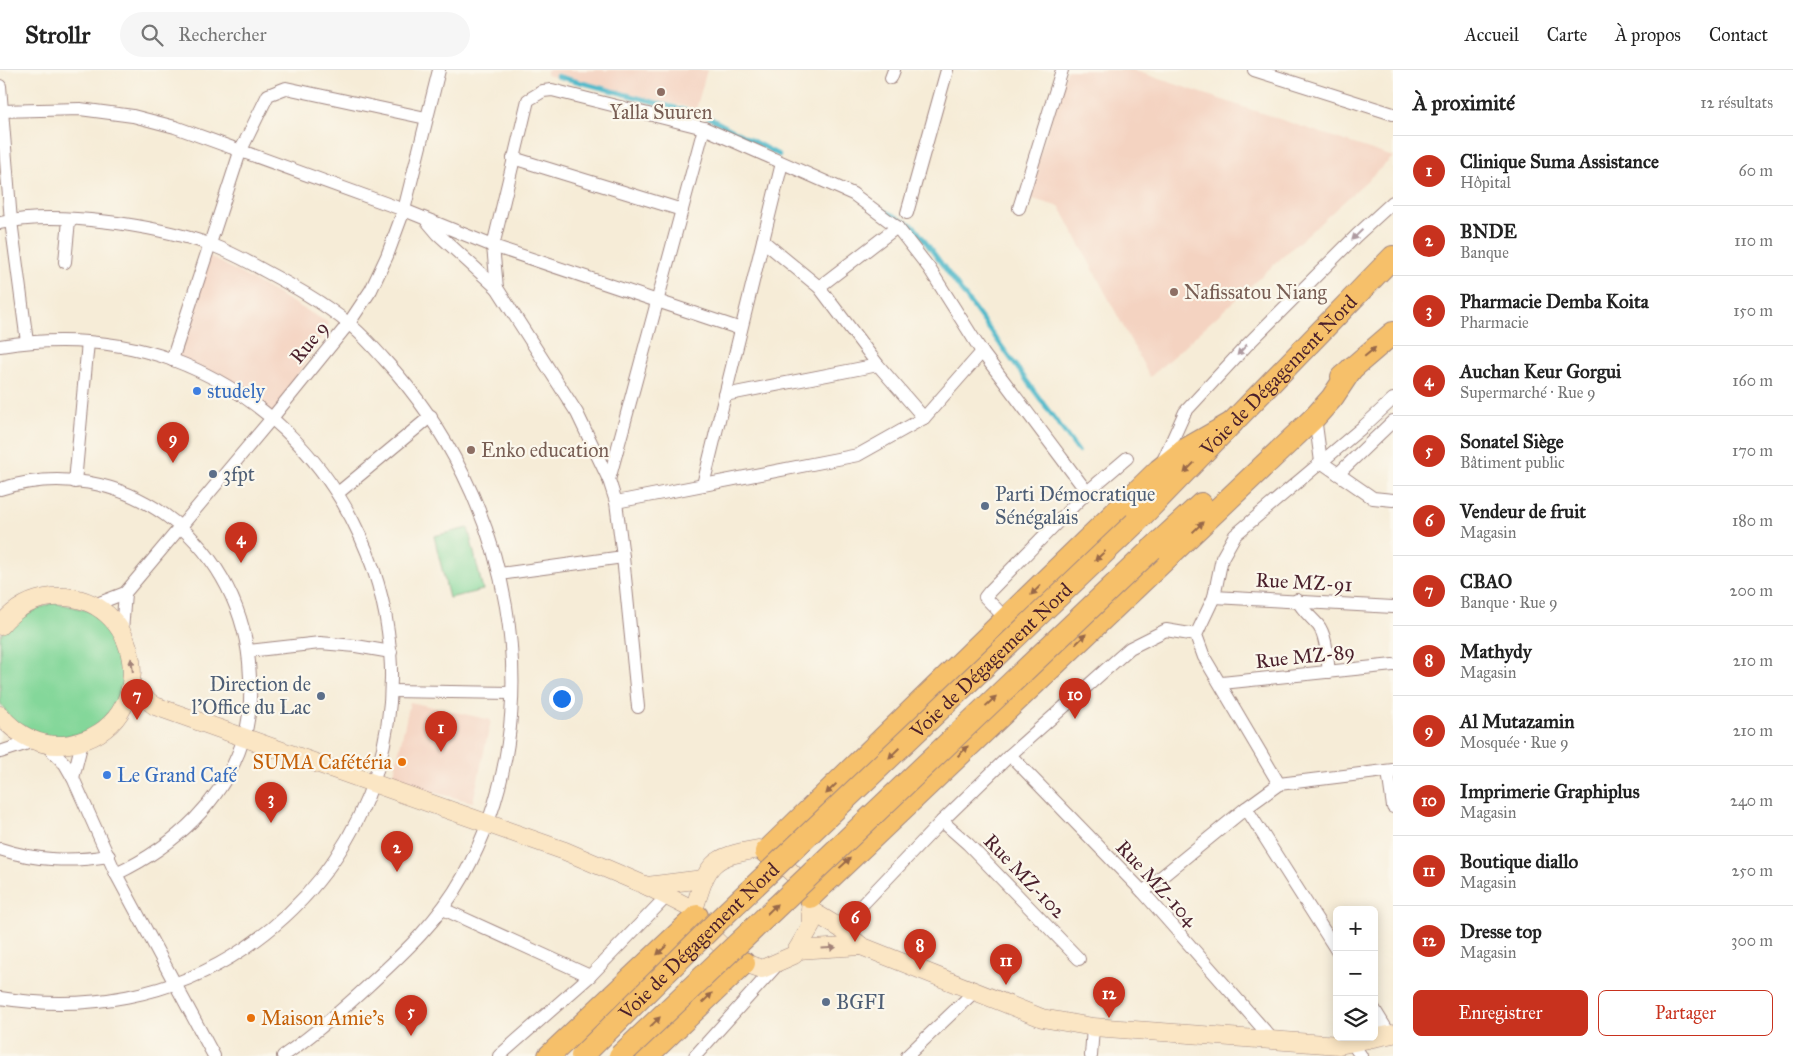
<!DOCTYPE html>
<html lang="fr">
<meta charset="utf-8">
<style>
body{margin:0;font-family:"IM FELL Great Primer",serif;background:#f6f6f6;color:#222}
.controls{position:absolute;right:15px;bottom:15px;display:grid;overflow:hidden;border-radius:8px;box-shadow:0 2px 12px #0003}
.controls button{width:45px;height:45px;display:grid;place-items:center;padding:0;border:0;border-bottom:1px solid #e0e0e0;background:#fff;color:#222;font:25px sans-serif}
.you{position:absolute;left:561px;top:628px;width:18px;height:18px;margin:-12px;border:4px solid #fff;border-radius:50%;background:#1a73e8;box-shadow:0 0 0 8px #1a73e833}
.badge{display:grid;place-items:center;width:32px;height:32px;border-radius:50%;background:#c8321e;color:#fff;font-size:16px;font-weight:700}
.pin{position:absolute;translate:-50% -41px;filter:drop-shadow(0 1px 2px #0008)}
.pin::after{content:'';position:absolute;top:26px;width:18px;height:15px;background:inherit;clip-path:polygon(0 0,100% 0,50% 100%)}
.list{margin:0;padding:0;list-style:none}
h2{display:flex;justify-content:space-between;align-items:center;height:65px;margin:0;padding:0 20px;font-size:21px}
h2 small{font-size:16px;font-weight:400;color:#767676}
.list li{display:grid;grid-template-columns:32px 1fr auto;gap:15px;align-items:center;box-sizing:border-box;height:70px;padding:0 20px;border-top:1px solid #e0e0e0}
.list b{display:block;font-size:19px;white-space:nowrap}
.list p{margin:0;font-size:16px;white-space:nowrap;color:#767676}
.list em{font-size:16px;font-style:normal;color:#767676}
.actions{display:flex;gap:10px;padding:15px 20px}
.actions a{flex:1;padding:11px 0;border:1px solid #c8321e;border-radius:8px;text-align:center;font-size:18px;color:#c8321e}
.actions .main{background:#c8321e;color:#fff}
.icon{flex:none;width:28px;height:28px;fill:none;stroke:currentColor;stroke-width:2;stroke-linecap:round;stroke-linejoin:round}
.map{position:relative;flex:none;width:1393px;height:986px;overflow:hidden}
header{display:flex;align-items:center;gap:30px;box-sizing:border-box;height:70px;padding:0 25px;background:#fff;border-bottom:1px solid #e0e0e0}
header strong{font-size:24px}
nav{display:flex;gap:28px;margin-inline-start:auto;font-size:18px}
.search{width:350px;height:45px;background:#f6f6f6;display:flex;align-items:center;gap:12px;box-sizing:border-box;padding:0 18px;border-radius:28px;color:#767676;font-size:19px}
main{display:flex}
aside{flex:1;background:#fff}
.map>svg:first-child{display:block}
.built{fill:#f4d3c1}
.green{fill:#84d79a;stroke:#677b62}
.lines{fill:none;stroke-linecap:round;stroke-linejoin:round}
.stream{stroke:#4cb7c9;stroke-width:4.5}
.street-casing{stroke:#a08681;stroke-width:14}
.secondary-casing{stroke:#a08681;stroke-width:19}
.highway-casing{stroke:#a08681;stroke-width:24}
.street{stroke:#fff;stroke-width:12}
.secondary{stroke:#fbe6c4;stroke-width:18}
.highway{stroke:#f6c06b;stroke-width:22}
.highway-bridge-casing{stroke:#a08681;stroke-width:24;stroke-linecap:butt}
.highway-bridge{stroke:#f6c06b;stroke-width:22}
.oneway{fill:#ae9aa0}
.oneway2{fill:#976748}
.oneway3{fill:#a28278}
.education-dot{fill:#8d6e63;stroke:#fbf7ec;stroke-width:2}
.shop-dot{fill:#3f7fe0;stroke:#fbf7ec;stroke-width:2}
.service-dot{fill:#5c6f8a;stroke:#fbf7ec;stroke-width:2}
.food-dot{fill:#e8710a;stroke:#fbf7ec;stroke-width:2}
.labels{text-anchor:middle;dominant-baseline:central;stroke-width:4.5;stroke-linejoin:round;paint-order:stroke}
.education-label{font-size:20px;fill:#785e54;stroke:#fbf7ec;text-anchor:start}
.street-label{font-size:20px;fill:#4a1f2b;stroke:#fbf7ec}
.shop-label{font-size:20px;fill:#366cbe;stroke:#fbf7ec;text-anchor:start}
.service-label{font-size:20px;fill:#4e5e75;stroke:#fbf7ec;text-anchor:start}
.food-label{font-size:20px;fill:#c56008;stroke:#fbf7ec;text-anchor:end}
</style>
<header>
<strong>Strollr</strong>
<div class="search"><svg class="icon" aria-label="search" viewBox="0 0 24 24"><circle cx="10" cy="10" r="6"/><path d="M15 15l6 6"/></svg>Rechercher</div>
<nav><a>Accueil</a><a>Carte</a><a>À propos</a><a>Contact</a></nav>
</header>
<main>
<div class="map">
<svg width="1393" height="986" viewBox="0 0 1393 986">
<rect width="100%" height="100%" fill="#fbf7ec"/>
<filter id="ink" filterUnits="userSpaceOnUse"><feTurbulence type="fractalNoise" baseFrequency=".02" numOctaves="2"/><feDisplacementMap in="SourceGraphic" scale="10" xChannelSelector="R" yChannelSelector="G"/><feConvolveMatrix kernelMatrix="1 2 1 2 8 2 1 2 1" color-interpolation-filters="sRGB"/></filter>
<filter id="wash" filterUnits="userSpaceOnUse"><feTurbulence type="fractalNoise" baseFrequency=".0096" numOctaves="4" result="noise"/><feDisplacementMap in="SourceGraphic" scale="20" xChannelSelector="R" yChannelSelector="G"/><feGaussianBlur stdDeviation="1.12" result="paint"/><feColorMatrix in="noise" values="0 0 0 0 0 0 0 0 0 0 0 0 0 0 0 0 0 1.4 0 .05"/><feComposite in="paint" operator="in"/></filter>
<g filter="url(#wash)">
<rect width="100%" height="100%" fill="#f6ecd7"/>
<!-- built -->
<g class="built">
<path d="M547,0H707L696,39L546,5Z"/>
<path d="M1067,0H1133L1393,87L1150,307L1060,137L1026,127Z"/>
<path d="M206,184L329,253L272,348L172,290Z"/>
<path d="M410,632L491,650L473,732L392,713Z"/>
</g>
<!-- green -->
<g class="green">
<path d="M468,458L483,520L449,528L434,466Z"/>
<path d="M54,532L99,543L126,582L123,628L92,662L47,669L10,648L0,633V566L13,550Z"/>
</g>
<g class="lines">
<!-- stream -->
<g class="stream">
<path d="M557,6L706,46L779,85"/>
<path d="M883,140L914,156L1078,381"/>
</g>
</g>
</g>
<g filter="url(#ink)">
<g class="lines">
<!-- street casing -->
<g class="street-casing">
<g id="street">
<path d="M1254,0L1393,44"/>
<path d="M891,8L894,0"/>
<path d="M0,16L11,151L27,272"/>
<path d="M0,41L80,39L133,46L175,57L404,140L493,176L741,259"/>
<path d="M513,88L682,140"/>
<path d="M1019,138L1062,0"/>
<path d="M907,143L947,0"/>
<path d="M427,151L438,164L497,218"/>
<path d="M0,153C57,140 153,155 209,174C228,181 247,191 265,201C293,216 324,233 349,254C362,264 373,277 384,289C511,426 556,639 463,807C439,850 405,882 369,915C342,940 314,965 283,986"/>
<path d="M763,171L819,217L878,295L924,348"/>
<path d="M65,192L69,150"/>
<path d="M819,217L897,157"/>
<path d="M0,276C58,267 117,270 173,290C345,354 437,554 368,726C343,788 301,840 245,878C173,927 85,942 0,928"/>
<path d="M172,290L240,82L268,25L286,18L426,48"/>
<path d="M725,325L878,295"/>
<path d="M1315,347L1321,392L1373,428L1393,430"/>
<path d="M1162,393L1185,342L1247,275L1357,165L1393,132"/>
<path d="M1338,404L1393,351"/>
<path d="M609,410L704,58"/>
<path d="M75,412L88,272"/>
<path d="M703,415L782,93"/>
<path d="M0,419C121,381 237,469 249,592C251,616 252,644 244,667C225,730 175,776 116,804"/>
<path d="M338,423L431,346"/>
<path d="M616,432L858,385L924,348L982,282"/>
<path d="M500,504L623,487"/>
<path d="M1214,527L1393,537"/>
<path d="M1297,530C1303,541 1310,546 1318,555C1327,566 1327,589 1329,602"/>
<path d="M94,535L125,523L272,348L349,253L371,220L387,186L404,140L439,0"/>
<path d="M1006,549L985,527L989,522L1087,422L1127,388"/>
<path d="M122,561L125,523"/>
<path d="M248,581L320,573L356,576L391,582"/>
<path d="M1222,613L1393,595"/>
<path d="M391,621L511,623"/>
<path d="M638,637L623,487L616,432L609,410L577,343L497,218L493,176L528,30L543,21L552,20L704,58L853,124L897,157L929,198L982,282L1087,422"/>
<path d="M45,674L65,694L73,708L116,804L214,986"/>
<path d="M0,682L34,671"/>
<path d="M1010,685L1143,822L1273,970"/>
<path d="M1388,701L1393,737"/>
<path d="M73,708L82,672"/>
<path d="M1279,714L1204,587L1196,565L1214,527L1222,488L1235,465L1364,356L1393,329"/>
<path d="M1246,738L1337,881"/>
<path d="M942,751L968,774L1079,889"/>
<path d="M0,779C37,791 71,792 109,786"/>
<path d="M1143,822L1246,738L1279,714L1393,700"/>
<path d="M443,839L590,906"/>
<path d="M840,858L942,751L1010,685L1130,578L1166,560L1196,565"/>
<path d="M1374,939L1390,965"/>
<path d="M1352,973L1361,986"/>
<path d="M499,986L590,906L667,826"/>
<path d="M695,986L777,895"/>
<path d="M907,986L974,922"/>
<path d="M1091,986L1093,957"/>
</g>
</g>
<!-- secondary casing -->
<g class="secondary-casing">
<g id="secondary">
<path d="M0,556C13,540 31,529 52,527C145,520 164,656 70,674C43,679 17,666 0,645"/>
<path d="M131,618L155,636L565,781L647,816L694,840"/>
<path d="M759,779L773,785L804,814L810,827L811,856L794,885L762,899L736,890L702,857L694,840C708,793 710,787 759,779Z"/>
<path d="M647,816L703,809"/>
<path d="M810,840L840,858L861,876L1042,948L1093,957L1339,975L1393,964"/>
<path d="M797,880L861,876"/>
</g>
</g>
<!-- highway casing -->
<g class="highway-casing">
<g id="highway">
<path d="M1342,307L1393,263"/>
<path id="s1" d="M1135,453L1393,187"/>
<path d="M1152,479L1201,434"/>
<path d="M766,782L1159,400L1183,381L1232,353"/>
<path d="M810,827L1315,347L1332,328L1352,298"/>
<path d="M549,986L697,846"/>
<path d="M647,986L744,893"/>
</g>
</g>
<!-- street -->
<use href="#street" class="street"/>
<!-- secondary -->
<use href="#secondary" class="secondary"/>
<!-- highway -->
<use href="#highway" class="highway"/>
<!-- highway-bridge casing -->
<g class="highway-bridge-casing">
<g id="highway-bridge">
<path id="s2" d="M582,986L721,848L1135,453"/>
<path d="M620,986L1152,479"/>
</g>
</g>
<!-- highway-bridge -->
<use href="#highway-bridge" class="highway-bridge"/>
</g>
<!-- one-way arrows -->
<defs><path id="oneway-solid" d="M-6-.8H1V-3.2L6.5 0L1 3.2V.8H-6Z" transform="scale(1.25)"/></defs>
<g class="oneway">
<use href="#oneway-solid" transform="translate(1357 165) rotate(136)"/>
<use href="#oneway-solid" transform="translate(1242 280) rotate(133)"/>
</g>
<g class="oneway2">
<use href="#oneway-solid" transform="translate(1370 282) rotate(-40)"/>
<use href="#oneway-solid" transform="translate(1189 398) rotate(134)"/>
<use href="#oneway-solid" transform="translate(1198 457) rotate(-44)"/>
<use href="#oneway-solid" transform="translate(1100 486) rotate(137)"/>
<use href="#oneway-solid" transform="translate(1036 520) rotate(136)"/>
<use href="#oneway-solid" transform="translate(1081 569) rotate(-44)"/>
<use href="#oneway-solid" transform="translate(991 631) rotate(-43)"/>
<use href="#oneway-solid" transform="translate(963 681) rotate(-44)"/>
<use href="#oneway-solid" transform="translate(894 683) rotate(136)"/>
<use href="#oneway-solid" transform="translate(831 719) rotate(136)"/>
<use href="#oneway-solid" transform="translate(845 793) rotate(-43)"/>
<use href="#oneway-solid" transform="translate(772 839) rotate(-44)"/>
<use href="#oneway-solid" transform="translate(662 880) rotate(137)"/>
<use href="#oneway-solid" transform="translate(707 928) rotate(-44)"/>
<use href="#oneway-solid" transform="translate(655 952) rotate(-44)"/>
</g>
<g class="oneway3">
<use href="#oneway-solid" transform="translate(132 595) rotate(-97)"/>
<use href="#oneway-solid" transform="translate(829 878) rotate(-4)"/>
</g>
</g>
<!-- markers -->
<g class="education-dot">
<circle cx="661" cy="22" r="5"/>
<circle cx="1174" cy="222" r="5"/>
<circle cx="471" cy="380" r="5"/>
</g>
<g class="shop-dot">
<circle cx="197" cy="321" r="5"/>
<circle cx="107" cy="705" r="5"/>
</g>
<g class="service-dot">
<circle cx="213" cy="404" r="5"/>
<circle cx="985" cy="436" r="5"/>
<circle cx="321" cy="626" r="5"/>
<circle cx="826" cy="932" r="5"/>
</g>
<g class="food-dot">
<circle cx="402" cy="692" r="5"/>
<circle cx="251" cy="948" r="5"/>
</g>
<g class="labels">
<!-- education labels -->
<g class="education-label">
<text x="661" y="42" text-anchor="middle">Yalla Suuren</text>
<text x="1184" y="222">Nafissatou Niang</text>
<text x="481" y="380">Enko education</text>
</g>
<!-- street labels -->
<g class="street-label">
<text transform="translate(309 272) rotate(-51)">Rue 9</text>
<text stroke="none"><textPath href="#s1" startOffset="206">Voie de Dégagement Nord</textPath></text>
<text transform="translate(1304 512) rotate(3)">Rue MZ-91</text>
<text transform="translate(1305 586) rotate(-6)">Rue MZ-89</text>
<text stroke="none"><textPath href="#s2" startOffset="569">Voie de Dégagement Nord</textPath></text>
<text transform="translate(1025 806) rotate(46)">Rue MZ-102</text>
<text transform="translate(1157 813) rotate(47)">Rue MZ-104</text>
<text stroke="none"><textPath href="#s2" startOffset="164">Voie de Dégagement Nord</textPath></text>
</g>
<!-- shop labels -->
<g class="shop-label">
<text x="207" y="321">studely</text>
<text x="117" y="705">Le Grand Café</text>
</g>
<!-- service labels -->
<g class="service-label">
<text x="223" y="404">3fpt</text>
<text x="995" y="424">Parti Démocratique<tspan x="995" dy="23">Sénégalais</tspan></text>
<text x="311" y="614" text-anchor="end">Direction de<tspan x="311" dy="23">l'Office du Lac</tspan></text>
<text x="836" y="932">BGFI</text>
</g>
<!-- food labels -->
<g class="food-label">
<text x="392" y="692">SUMA Cafétéria</text>
<text x="261" y="948" text-anchor="start">Maison Amie's</text>
</g>
</g>
</svg>
<div class="controls">
<button>+</button>
<button>−</button>
<button><svg class="icon" aria-label="layers" viewBox="0 0 24 24"><path d="M12 4l9 5-9 5-9-5zM3 14l9 5 9-5"/></svg></button>
</div>
<div class="you"></div>
<div class="pin badge" style="left:441px;top:682px">1</div>
<div class="pin badge" style="left:397px;top:802px">2</div>
<div class="pin badge" style="left:271px;top:753px">3</div>
<div class="pin badge" style="left:241px;top:493px">4</div>
<div class="pin badge" style="left:411px;top:966px">5</div>
<div class="pin badge" style="left:855px;top:872px">6</div>
<div class="pin badge" style="left:137px;top:650px">7</div>
<div class="pin badge" style="left:920px;top:900px">8</div>
<div class="pin badge" style="left:173px;top:393px">9</div>
<div class="pin badge" style="left:1075px;top:649px">10</div>
<div class="pin badge" style="left:1006px;top:915px">11</div>
<div class="pin badge" style="left:1109px;top:948px">12</div>
</div>
<aside>
<h2>À proximité<small>12 résultats</small></h2>
<ul class="list">
<li><span class="badge">1</span><div><b>Clinique Suma Assistance</b><p>Hôpital</p></div><em>60 m</em></li>
<li><span class="badge">2</span><div><b>BNDE</b><p>Banque</p></div><em>110 m</em></li>
<li><span class="badge">3</span><div><b>Pharmacie Demba Koita</b><p>Pharmacie</p></div><em>150 m</em></li>
<li><span class="badge">4</span><div><b>Auchan Keur Gorgui</b><p>Supermarché · Rue 9</p></div><em>160 m</em></li>
<li><span class="badge">5</span><div><b>Sonatel Siège</b><p>Bâtiment public</p></div><em>170 m</em></li>
<li><span class="badge">6</span><div><b>Vendeur de fruit</b><p>Magasin</p></div><em>180 m</em></li>
<li><span class="badge">7</span><div><b>CBAO</b><p>Banque · Rue 9</p></div><em>200 m</em></li>
<li><span class="badge">8</span><div><b>Mathydy</b><p>Magasin</p></div><em>210 m</em></li>
<li><span class="badge">9</span><div><b>Al Mutazamin</b><p>Mosquée · Rue 9</p></div><em>210 m</em></li>
<li><span class="badge">10</span><div><b>Imprimerie Graphiplus</b><p>Magasin</p></div><em>240 m</em></li>
<li><span class="badge">11</span><div><b>Boutique diallo</b><p>Magasin</p></div><em>250 m</em></li>
<li><span class="badge">12</span><div><b>Dresse top</b><p>Magasin</p></div><em>300 m</em></li>
</ul>
<div class="actions"><a class="main">Enregistrer</a><a>Partager</a></div>
</aside>
</main>
